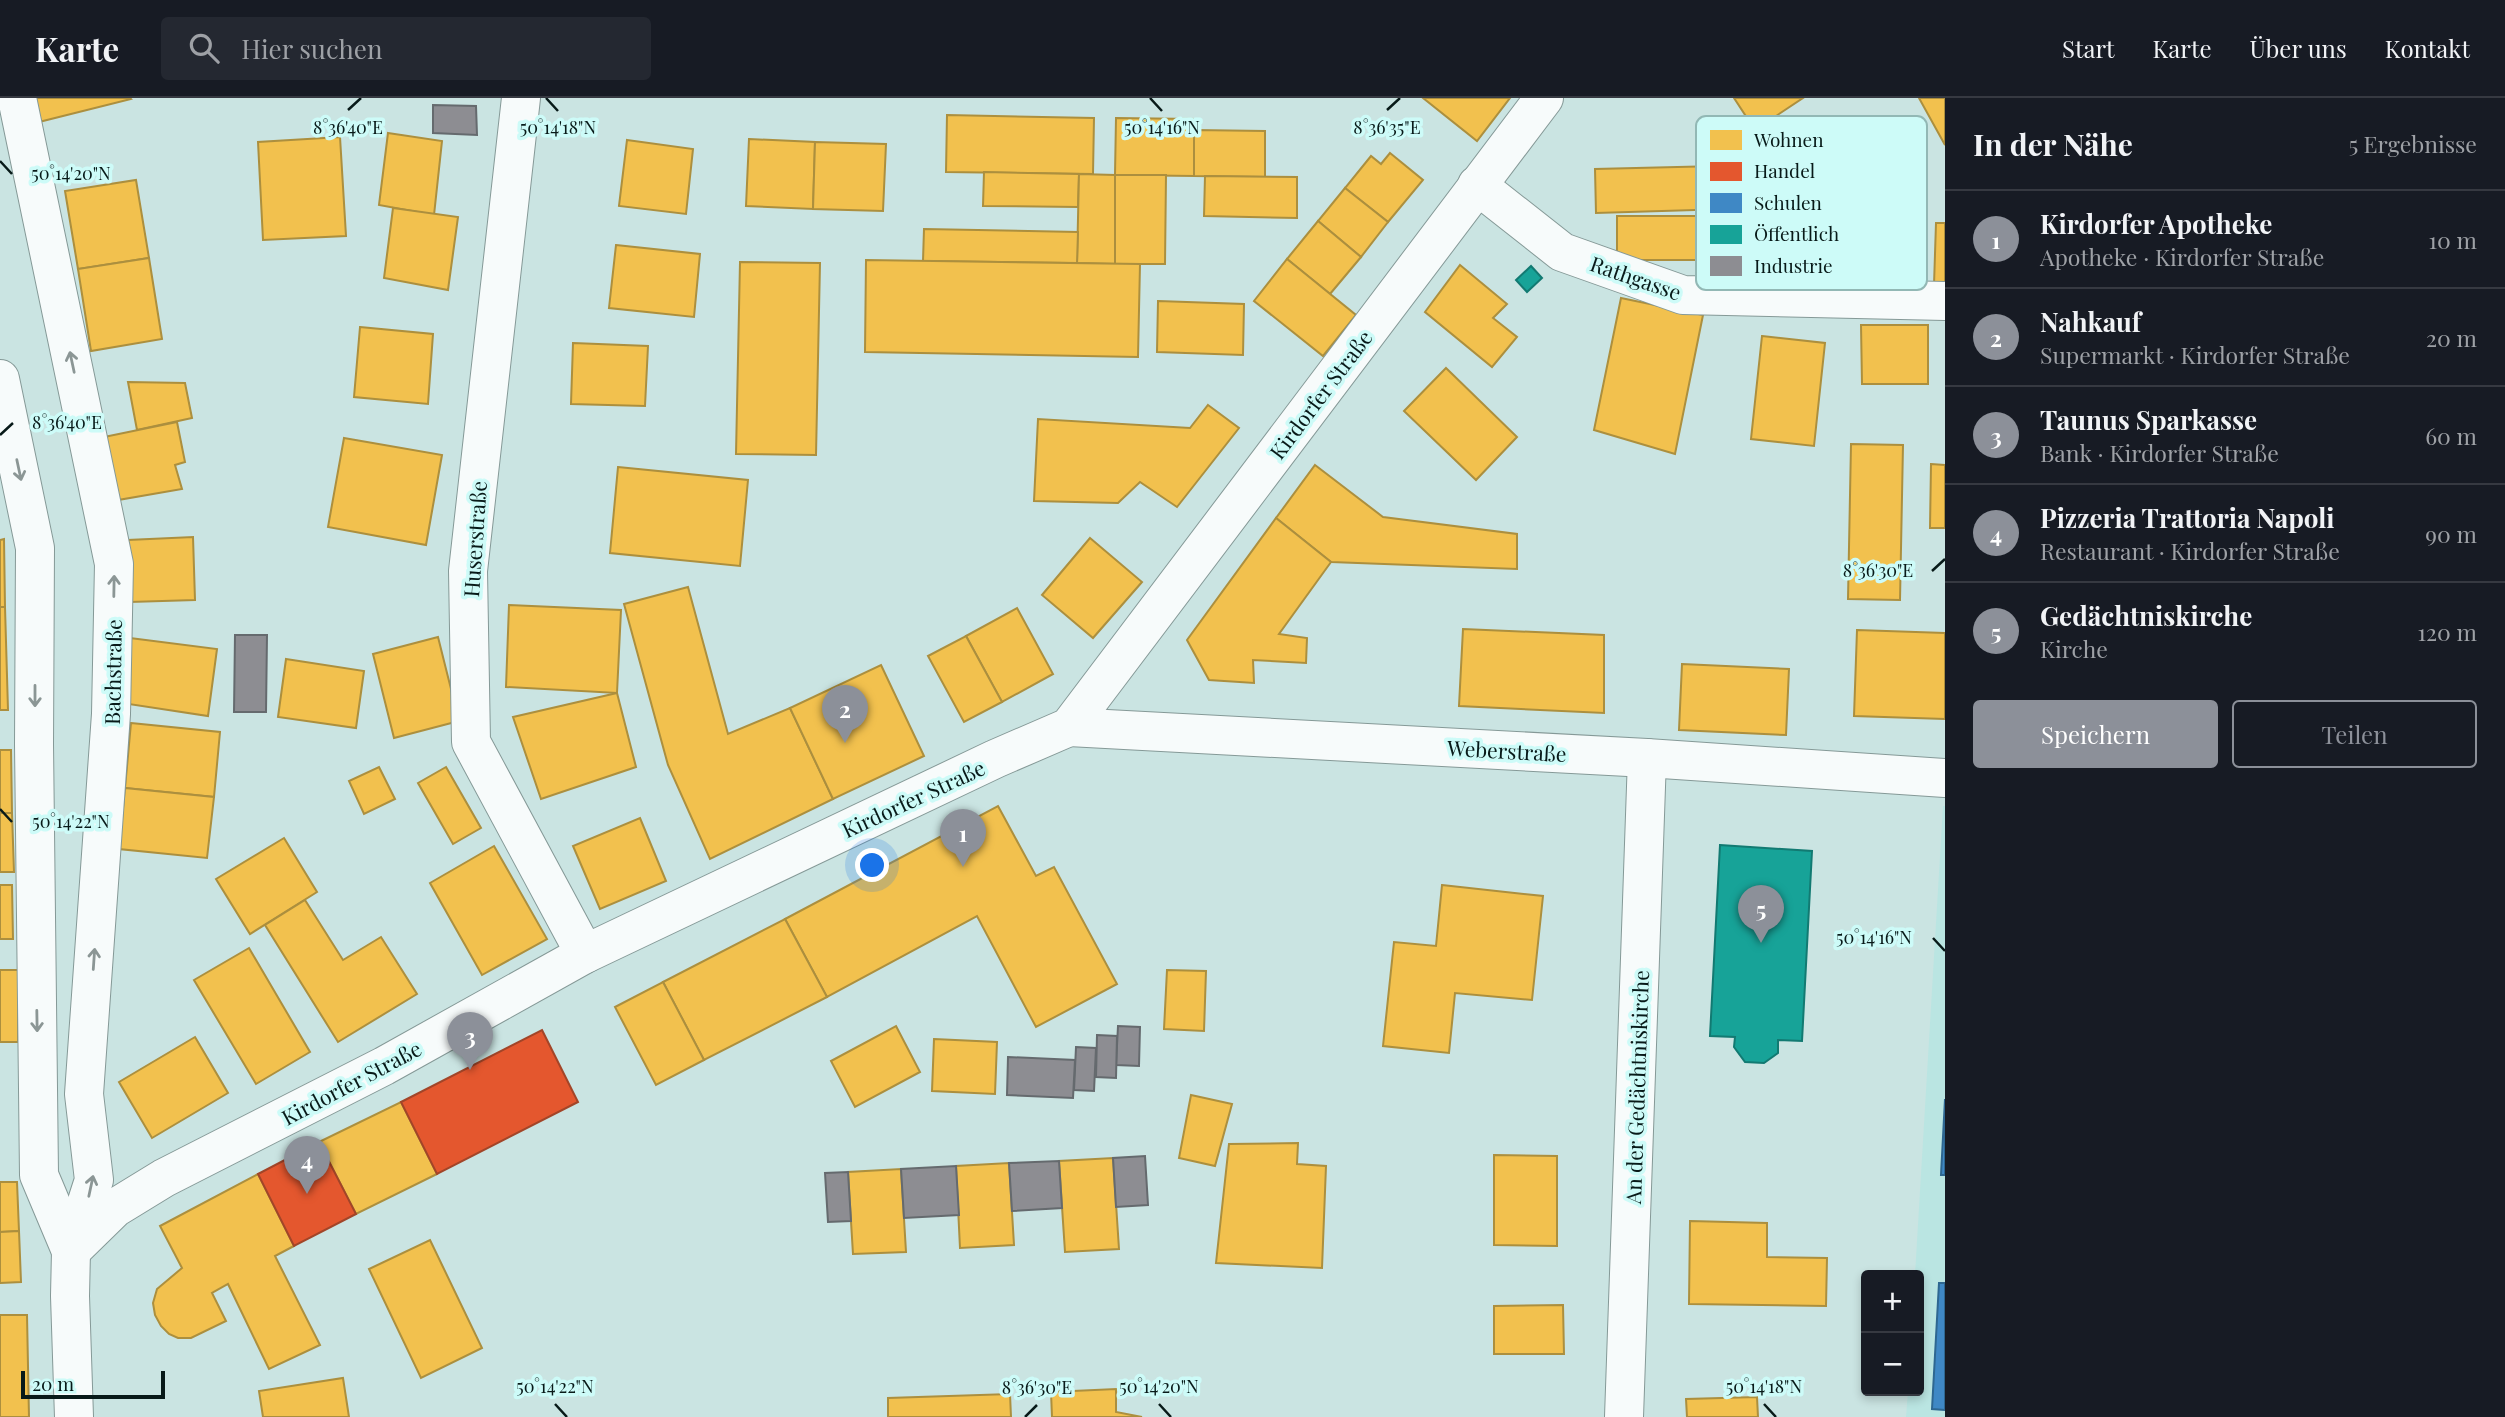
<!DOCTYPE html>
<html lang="de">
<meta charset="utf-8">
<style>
body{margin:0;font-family:"Playfair Display",serif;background:#242831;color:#f1f3f6}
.controls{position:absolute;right:21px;bottom:21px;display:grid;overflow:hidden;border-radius:7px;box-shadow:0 4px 10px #0003}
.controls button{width:63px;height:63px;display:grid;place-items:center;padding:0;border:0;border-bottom:2px solid #363941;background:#171b24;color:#f1f3f6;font:35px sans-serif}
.scale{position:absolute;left:21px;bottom:18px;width:144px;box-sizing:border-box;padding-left:7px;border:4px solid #081a19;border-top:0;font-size:19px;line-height:24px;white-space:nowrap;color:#081a19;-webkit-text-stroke:5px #cdfbf8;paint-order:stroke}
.you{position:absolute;left:873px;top:768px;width:24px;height:24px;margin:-18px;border:5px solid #fff;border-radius:50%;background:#1a73e8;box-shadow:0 0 0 10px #1a73e833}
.badge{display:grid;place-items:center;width:46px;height:46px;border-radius:50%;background:#8c9099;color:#fff;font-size:23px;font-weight:700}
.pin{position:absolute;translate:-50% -58px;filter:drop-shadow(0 2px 4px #0008)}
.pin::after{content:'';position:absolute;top:37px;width:24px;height:21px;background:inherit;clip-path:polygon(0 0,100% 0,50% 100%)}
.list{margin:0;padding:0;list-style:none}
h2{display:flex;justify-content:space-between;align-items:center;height:91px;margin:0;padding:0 28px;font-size:30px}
h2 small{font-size:23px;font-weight:400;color:#9ea1a6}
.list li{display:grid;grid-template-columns:46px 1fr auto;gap:21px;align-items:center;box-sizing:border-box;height:98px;padding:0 28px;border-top:2px solid #363941}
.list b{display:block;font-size:26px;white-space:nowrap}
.list p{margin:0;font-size:23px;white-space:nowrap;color:#9ea1a6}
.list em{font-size:23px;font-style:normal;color:#9ea1a6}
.actions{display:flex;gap:14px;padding:21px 28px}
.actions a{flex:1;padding:16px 0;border:2px solid #8c9099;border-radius:7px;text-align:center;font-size:24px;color:#8c9099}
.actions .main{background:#8c9099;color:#fff}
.icon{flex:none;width:38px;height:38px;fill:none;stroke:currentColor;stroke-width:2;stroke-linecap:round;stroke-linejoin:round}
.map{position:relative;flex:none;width:1945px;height:1319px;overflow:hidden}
header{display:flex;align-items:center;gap:42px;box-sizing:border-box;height:98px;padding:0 35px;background:#171b24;border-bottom:2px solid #363941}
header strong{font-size:33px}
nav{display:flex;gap:38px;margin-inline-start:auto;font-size:24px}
.search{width:490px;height:63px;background:#242831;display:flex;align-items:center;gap:18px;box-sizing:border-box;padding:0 24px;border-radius:7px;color:#9ea1a6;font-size:26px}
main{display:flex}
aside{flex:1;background:#171b24}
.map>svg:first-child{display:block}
.built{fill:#bae5e2}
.homes{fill:#f2c14e;stroke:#ac8f3e;stroke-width:2}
.shops{fill:#e4572e;stroke:#a24528;stroke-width:2}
.schools{fill:#3f88c5;stroke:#2e6791;stroke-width:2}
.public{fill:#17a398;stroke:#127a72;stroke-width:2}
.industry{fill:#8d8d92;stroke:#656a6e;stroke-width:2}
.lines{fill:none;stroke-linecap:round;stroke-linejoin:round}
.minor-casing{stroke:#859997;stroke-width:40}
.minor{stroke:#f7fbfb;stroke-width:38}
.oneway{stroke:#8b9695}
.ticks{fill:none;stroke:#081a19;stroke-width:2.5}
.labels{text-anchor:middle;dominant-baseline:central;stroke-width:7;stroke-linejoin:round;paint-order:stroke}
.street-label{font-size:21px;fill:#081a19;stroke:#cdfbf8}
.key{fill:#cdfbf8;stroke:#92b8b5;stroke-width:2}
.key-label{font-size:19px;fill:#081a19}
.ticks-label{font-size:18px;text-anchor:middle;fill:#081a19;stroke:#cdfbf8;stroke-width:7;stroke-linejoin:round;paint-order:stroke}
</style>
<header>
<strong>Karte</strong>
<div class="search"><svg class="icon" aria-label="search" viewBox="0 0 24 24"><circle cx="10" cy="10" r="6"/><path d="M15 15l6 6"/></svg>Hier suchen</div>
<nav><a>Start</a><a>Karte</a><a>Über uns</a><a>Kontakt</a></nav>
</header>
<main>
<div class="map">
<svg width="1945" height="1319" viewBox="0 0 1945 1319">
<rect width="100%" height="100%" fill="#cae4e2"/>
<!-- built -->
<path class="built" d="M1943,708H1945V1319H1906L1908,1293H1919V1177H1915Z"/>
<!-- homes -->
<g class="homes">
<path d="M33,0H130L131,1L39,24Z"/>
<path d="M1423,0H1510L1477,43Z"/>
<path d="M1734,0H1803L1755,32Z"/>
<path d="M1919,0H1945V47Z"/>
<path d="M947,17L1094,20L1093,76L946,74Z"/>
<path d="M1116,20L1194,21V78L1115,77Z"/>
<path d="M1194,32L1265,33V79L1194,78Z"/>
<path d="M388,35L442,43L434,117L379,107Z"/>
<path d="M340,39L346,138L263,142L258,44Z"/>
<path d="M749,41L815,44L813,111L746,108Z"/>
<path d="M627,42L693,51L686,116L619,108Z"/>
<path d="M815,44L886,46L883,113L813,111Z"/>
<path d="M1390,55L1423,82L1388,124L1345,90L1371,58L1381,66Z"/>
<path d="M1760,67L1761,110L1596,115L1595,71Z"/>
<path d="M984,74L1079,76L1078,109L983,108Z"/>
<path d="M1079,76L1115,77V166L1077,165Z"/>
<path d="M1115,77H1166L1165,166H1115Z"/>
<path d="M1205,78L1297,79V120L1204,118Z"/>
<path d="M136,82L149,160L78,171L65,93Z"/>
<path d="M1345,90L1388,124L1361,159L1318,123Z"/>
<path d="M393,110L458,119L448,192L384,180Z"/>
<rect x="1617" y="118" width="83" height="44"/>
<path d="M1318,123L1361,159L1330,196L1287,161Z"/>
<path d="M1936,125H1945V187H1934Z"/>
<path d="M924,131L1078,134L1077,165L923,163Z"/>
<path d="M616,147L700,156L694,219L609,210Z"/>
<path d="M149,160L162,241L91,253L78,171Z"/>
<path d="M1287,161L1356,217L1323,258L1254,203Z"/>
<path d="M866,162L1140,166L1138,259L865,254Z"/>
<path d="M740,164L820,165L816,357L736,356Z"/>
<path d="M1460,167L1507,206L1493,220L1517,239L1492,269L1425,214Z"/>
<path d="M1621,200L1703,217L1675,356L1594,332Z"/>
<path d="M1158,203L1244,206L1243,257L1157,254Z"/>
<path d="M1861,227H1928V286H1862Z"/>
<path d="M360,229L433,236L428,306L354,299Z"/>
<path d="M1762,238L1825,245L1814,348L1751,341Z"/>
<path d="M573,245L648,248L645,308L571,306Z"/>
<path d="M1446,270L1517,339L1476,382L1404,313Z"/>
<path d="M128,284L185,285L192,320L137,332Z"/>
<path d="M1208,307L1239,330L1177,409L1140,384L1118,405L1034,403L1038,321L1190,330Z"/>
<path d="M177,324L185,364L175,367L182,391L118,402L104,339Z"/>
<path d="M344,340L442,357L426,447L328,429Z"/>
<path d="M1851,346L1903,347L1900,502L1848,501Z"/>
<path d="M1931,366L1945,367V430H1930Z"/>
<path d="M1315,367L1383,419L1517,436V471L1331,464L1276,420Z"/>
<path d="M618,369L748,382L740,468L610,455Z"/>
<path d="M1276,420L1331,464L1279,536L1307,540L1306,565L1253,562L1254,585L1209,582L1187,542Z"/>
<path d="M193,439L195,502L130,504L128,442Z"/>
<path d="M1090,440L1142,484L1093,540L1042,497Z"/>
<path d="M4,441L5,509H0V442Z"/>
<path d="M688,489L728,636L790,610L833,701L710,761L668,667L624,506Z"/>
<path d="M509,507L621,512L617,595L506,589Z"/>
<path d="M0,509H5L8,612H0Z"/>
<path d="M1017,510L1053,576L1002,604L966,538Z"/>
<path d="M1463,531L1604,537V615L1459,608Z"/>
<path d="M1857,532L1945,535V621L1854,618Z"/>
<path d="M966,538L1002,604L964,624L928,558Z"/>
<path d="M438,539L459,623L394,640L373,556Z"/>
<path d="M130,540L217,551L208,618L122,605Z"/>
<path d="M286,561L364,573L356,630L278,619Z"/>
<path d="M1682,566L1789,571L1786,637L1679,632Z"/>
<path d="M881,567L924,658L833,701L790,610Z"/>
<path d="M617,595L636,669L541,701L513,619Z"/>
<path d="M131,625L220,634L214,699L125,690Z"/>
<path d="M0,652H11L12,715H0Z"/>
<path d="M379,669L395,701L364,716L349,683Z"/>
<path d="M446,669L481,730L453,746L418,685Z"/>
<path d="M125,690L214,699L207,760L119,751Z"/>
<path d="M998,708L1036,778L1054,769L1117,886L1036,929L977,818L827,899L785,821Z"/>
<path d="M0,715H12L14,774H0Z"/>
<path d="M640,720L666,783L600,811L573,748Z"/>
<path d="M284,740L317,794L250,836L216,781Z"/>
<path d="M494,748L547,841L482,877L430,785Z"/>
<path d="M0,787H12L13,841H0Z"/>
<path d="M1442,787L1543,798L1532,902L1455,895L1449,955L1383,948L1394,844L1436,848Z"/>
<path d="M305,802L343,862L381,839L417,896L338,944L265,827Z"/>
<path d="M785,821L827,899L704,962L663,884Z"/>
<path d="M249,850L310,954L256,986L194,882Z"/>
<rect x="0" y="872" width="18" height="72"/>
<path d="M1167,872L1206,873L1204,933L1164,931Z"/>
<path d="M663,884L704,962L656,987L615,909Z"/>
<path d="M896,928L920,974L855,1009L831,963Z"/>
<path d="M195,939L228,995L152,1040L119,984Z"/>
<path d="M934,941L997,944L995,996L932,993Z"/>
<path d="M1191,997L1232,1006L1215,1068L1179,1060Z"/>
<path d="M401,1004L437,1076L356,1116L319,1044Z"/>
<path d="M1298,1045L1297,1066L1326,1068L1322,1170L1216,1165L1229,1046Z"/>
<path d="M1494,1057L1557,1058V1148L1494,1147Z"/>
<path d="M1113,1060L1119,1151L1065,1154L1059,1063Z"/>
<path d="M1009,1065L1014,1147L960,1150L956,1068Z"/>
<path d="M901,1071L906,1154L853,1156L848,1074Z"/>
<path d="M258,1076L294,1148L275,1158L320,1247L269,1271L228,1186L212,1195L226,1223L191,1240H178L169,1236L161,1228L155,1217L153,1205L157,1191L182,1170L160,1128Z"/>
<path d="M0,1084H17L19,1133L0,1134Z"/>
<path d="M1690,1123L1767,1125V1159L1827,1160L1826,1208L1689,1206Z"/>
<path d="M19,1133L21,1184L0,1185V1134Z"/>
<path d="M430,1142L482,1250L421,1280L369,1171Z"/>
<path d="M1563,1207L1564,1256H1494V1208Z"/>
<path d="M0,1217H27L29,1319H0Z"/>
<path d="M343,1280L349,1319H263L259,1293Z"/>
<path d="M1116,1291V1314L1142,1319H1052L1051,1294Z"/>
<path d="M1010,1296L1011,1319H888V1300Z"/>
<path d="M1757,1299L1758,1319H1687L1686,1301Z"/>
</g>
<!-- shops -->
<g class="shops">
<path d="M542,932L578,1004L437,1076L401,1004Z"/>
<path d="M319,1044L356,1116L294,1148L258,1076Z"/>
</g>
<!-- schools -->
<g class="schools">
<path d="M1945,1001V1077H1941Z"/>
<path d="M1939,1185H1945V1312L1932,1311Z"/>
</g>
<!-- public -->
<g class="public">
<path d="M1531,168L1542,180L1527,194L1516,182Z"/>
<path d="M1720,747L1812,753L1802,943L1778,942V955L1764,965L1745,964L1734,949L1735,939L1710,938Z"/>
</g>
<!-- industry -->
<g class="industry">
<path d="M433,7L476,8L477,37L433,35Z"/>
<path d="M235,537H267L266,614H234Z"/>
<path d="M1118,928L1140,929L1139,968L1116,967Z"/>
<path d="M1097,937L1117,938L1116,980L1096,979Z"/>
<path d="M1076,949L1096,950L1094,993L1074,992Z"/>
<path d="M1008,959L1075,962L1073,1000L1007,997Z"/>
<path d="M1145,1058L1148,1107L1116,1109L1113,1060Z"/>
<path d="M1059,1063L1062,1110L1012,1113L1009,1065Z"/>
<path d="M956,1068L959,1117L904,1120L901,1071Z"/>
<path d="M848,1074L851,1123L828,1124L825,1075Z"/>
</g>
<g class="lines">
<!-- minor casing -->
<g class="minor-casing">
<g id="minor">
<path d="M17,0L114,466L111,616L84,996L94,1082L71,1153L70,1198L74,1319"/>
<path d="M521,0L468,473L471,644L585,856"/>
<path d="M1477,87L1562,154L1683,197L1945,203"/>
<path d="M0,281L35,450L34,646L39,1077L71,1153"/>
<path d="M1069,629L1647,660L1945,680"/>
<path d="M71,1153L115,1110L164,1080L384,968L585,856L995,661L1069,629L1544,0"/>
<path d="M1624,1319L1647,660"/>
</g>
</g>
<!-- minor -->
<use href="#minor" class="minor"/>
</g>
<!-- one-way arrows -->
<defs><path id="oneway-shaft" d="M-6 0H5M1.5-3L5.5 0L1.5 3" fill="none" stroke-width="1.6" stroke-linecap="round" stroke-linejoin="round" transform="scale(1.75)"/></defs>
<g class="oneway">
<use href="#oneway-shaft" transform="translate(72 264) rotate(-102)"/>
<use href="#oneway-shaft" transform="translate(19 372) rotate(78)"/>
<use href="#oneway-shaft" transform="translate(114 488) rotate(-89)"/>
<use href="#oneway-shaft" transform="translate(35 598) rotate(90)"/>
<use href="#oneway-shaft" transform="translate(94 861) rotate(-86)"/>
<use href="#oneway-shaft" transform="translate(37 923) rotate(89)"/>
<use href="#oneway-shaft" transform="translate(91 1088) rotate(-78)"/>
</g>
<!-- ticks -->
<path class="ticks" d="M546,0L558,13M1150,0L1162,13M348,12L361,0M1387,12L1400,0M0,63L12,76M0,337L13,325M1932,473L1945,461M0,711L12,724M1933,840L1945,853M555,1306L567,1319M1159,1306L1171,1319M1764,1306L1776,1319M1025,1319L1037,1307"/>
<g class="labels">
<!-- street labels -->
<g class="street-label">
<text transform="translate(1636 179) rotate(19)">Rathgasse</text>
<text transform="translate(1320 296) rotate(-53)">Kirdorfer Straße</text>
<text transform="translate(474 441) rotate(-86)">Huserstraße</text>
<text transform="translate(112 574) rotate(-89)">Bachstraße</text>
<text transform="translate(1507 652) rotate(3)">Weberstraße</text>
<text transform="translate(913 700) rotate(-25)">Kirdorfer Straße</text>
<text transform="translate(351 984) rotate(-28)">Kirdorfer Straße</text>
<text transform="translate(1636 989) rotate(-88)">An der Gedächtniskirche</text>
</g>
</g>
<!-- legend -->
<rect x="1696" y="18" width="231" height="174" rx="10" class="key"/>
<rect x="1710" y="32" width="32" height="20" fill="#f2c14e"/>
<rect x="1710" y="64" width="32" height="19" fill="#e4572e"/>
<rect x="1710" y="95" width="32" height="20" fill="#3f88c5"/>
<rect x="1710" y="127" width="32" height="19" fill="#17a398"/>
<rect x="1710" y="158" width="32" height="20" fill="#8d8d92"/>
<g class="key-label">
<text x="1754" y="49">Wohnen</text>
<text x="1754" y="80">Handel</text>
<text x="1754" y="112">Schulen</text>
<text x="1754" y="143">Öffentlich</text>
<text x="1754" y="175">Industrie</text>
</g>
<g class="ticks-label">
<text x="348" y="36">8°36'40"E</text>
<text x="1387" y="36">8°36'35"E</text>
<text x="558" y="36">50°14'18"N</text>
<text x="1162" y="36">50°14'16"N</text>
<text x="71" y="82">50°14'20"N</text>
<text x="67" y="331">8°36'40"E</text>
<text x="1878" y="479">8°36'30"E</text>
<text x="71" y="730">50°14'22"N</text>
<text x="1874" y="846">50°14'16"N</text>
<text x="555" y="1295">50°14'22"N</text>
<text x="1159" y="1295">50°14'20"N</text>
<text x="1764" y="1295">50°14'18"N</text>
<text x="1037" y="1296">8°36'30"E</text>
</g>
</svg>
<div class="controls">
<button>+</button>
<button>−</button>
</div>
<div class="scale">20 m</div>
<div class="you"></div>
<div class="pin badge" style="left:963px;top:769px">1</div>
<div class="pin badge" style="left:845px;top:645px">2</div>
<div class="pin badge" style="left:470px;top:972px">3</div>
<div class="pin badge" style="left:307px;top:1096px">4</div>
<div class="pin badge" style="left:1761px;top:845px">5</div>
</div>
<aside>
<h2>In der Nähe<small>5 Ergebnisse</small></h2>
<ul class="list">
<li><span class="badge">1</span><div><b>Kirdorfer Apotheke</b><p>Apotheke · Kirdorfer Straße</p></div><em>10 m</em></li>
<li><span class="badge">2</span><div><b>Nahkauf</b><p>Supermarkt · Kirdorfer Straße</p></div><em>20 m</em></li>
<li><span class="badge">3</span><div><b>Taunus Sparkasse</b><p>Bank · Kirdorfer Straße</p></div><em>60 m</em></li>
<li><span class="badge">4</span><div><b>Pizzeria Trattoria Napoli</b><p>Restaurant · Kirdorfer Straße</p></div><em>90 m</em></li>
<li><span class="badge">5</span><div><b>Gedächtniskirche</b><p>Kirche</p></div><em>120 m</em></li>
</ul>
<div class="actions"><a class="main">Speichern</a><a>Teilen</a></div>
</aside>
</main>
